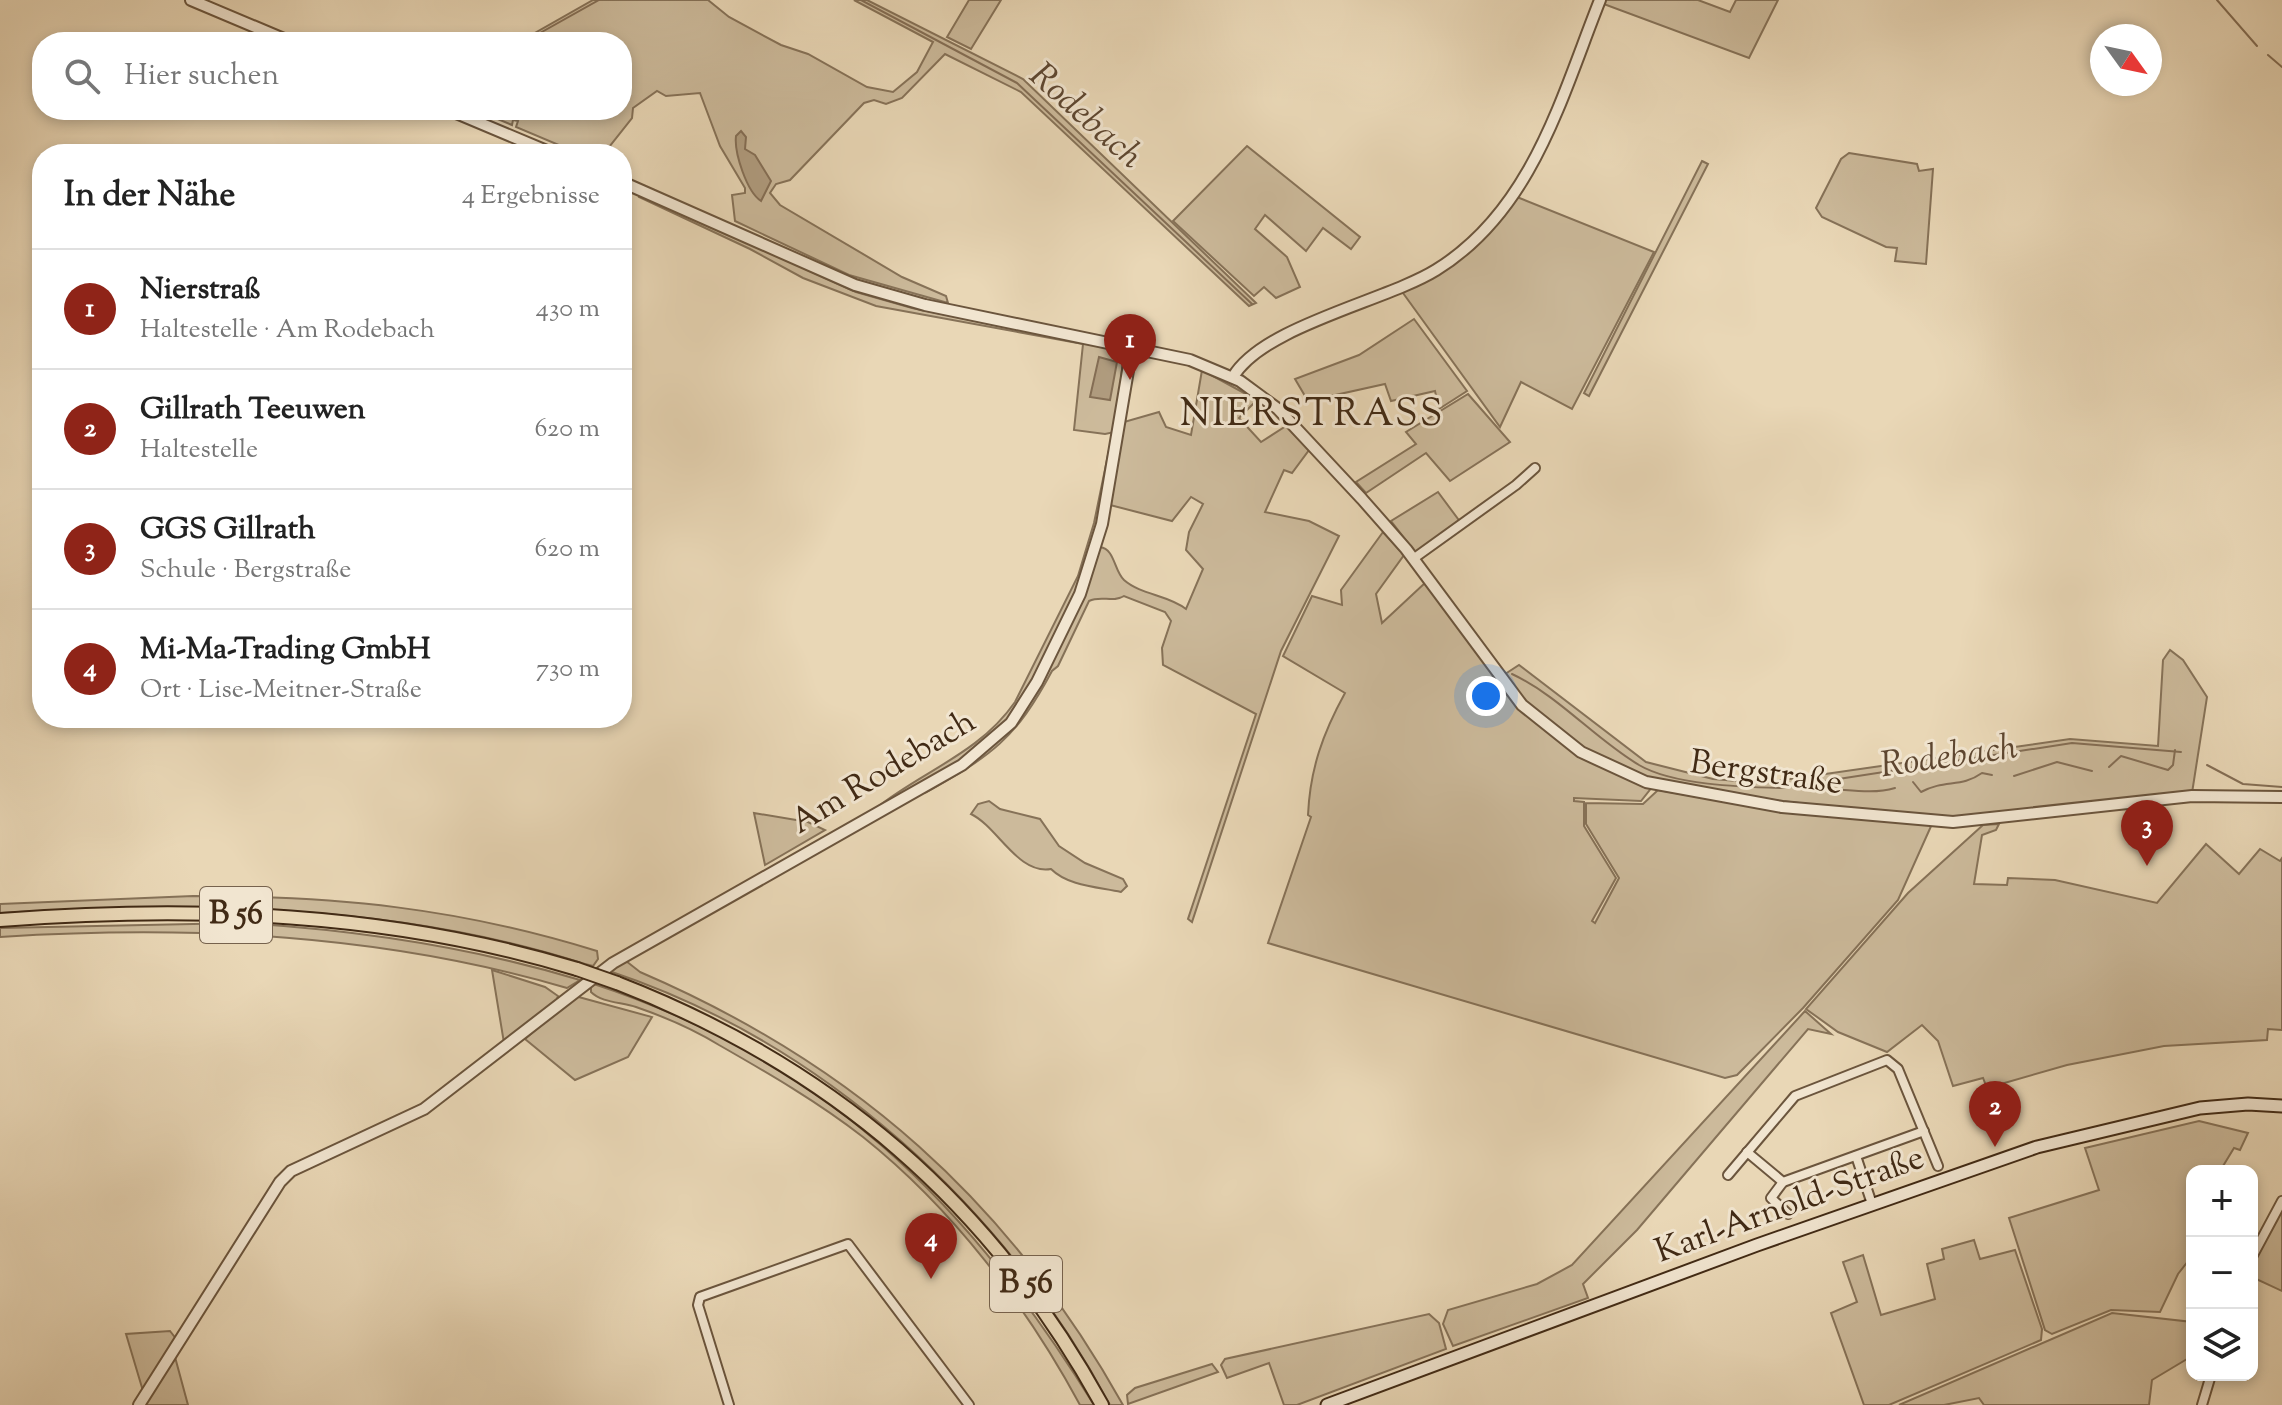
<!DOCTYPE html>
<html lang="de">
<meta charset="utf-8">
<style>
body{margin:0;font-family:"Sorts Mill Goudy",serif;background:#f6f6f6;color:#222}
.controls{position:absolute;right:24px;bottom:24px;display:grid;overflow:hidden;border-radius:16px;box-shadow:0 4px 12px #0003}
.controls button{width:72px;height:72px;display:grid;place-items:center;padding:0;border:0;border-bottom:2px solid #e0e0e0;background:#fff;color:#222;font:40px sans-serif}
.compass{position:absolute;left:2090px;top:24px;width:72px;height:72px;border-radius:50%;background:#fff;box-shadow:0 4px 12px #0003;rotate:123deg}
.you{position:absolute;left:1486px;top:696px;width:28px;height:28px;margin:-20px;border:6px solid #fff;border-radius:50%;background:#1a73e8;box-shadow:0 0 0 12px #1a73e833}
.badge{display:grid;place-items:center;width:52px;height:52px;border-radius:50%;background:#8f2418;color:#fff;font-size:26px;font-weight:700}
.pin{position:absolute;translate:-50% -66px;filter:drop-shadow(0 2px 4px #0008)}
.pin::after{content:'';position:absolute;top:42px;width:28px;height:24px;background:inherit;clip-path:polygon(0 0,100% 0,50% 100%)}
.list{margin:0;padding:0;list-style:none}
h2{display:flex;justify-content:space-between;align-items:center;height:104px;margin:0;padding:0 32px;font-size:34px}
h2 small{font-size:26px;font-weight:400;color:#767676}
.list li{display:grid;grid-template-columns:52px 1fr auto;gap:24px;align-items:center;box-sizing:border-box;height:120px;padding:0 32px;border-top:2px solid #e0e0e0}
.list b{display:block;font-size:30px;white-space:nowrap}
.list p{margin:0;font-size:26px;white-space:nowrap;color:#767676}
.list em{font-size:26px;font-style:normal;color:#767676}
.icon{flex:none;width:44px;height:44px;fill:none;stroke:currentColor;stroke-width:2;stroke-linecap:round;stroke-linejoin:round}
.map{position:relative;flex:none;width:2282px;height:1405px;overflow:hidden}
.search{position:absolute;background:#fff;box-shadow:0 4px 12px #0003;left:32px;top:32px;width:600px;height:88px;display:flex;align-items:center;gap:20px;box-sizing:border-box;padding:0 28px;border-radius:32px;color:#767676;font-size:30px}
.panel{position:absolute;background:#fff;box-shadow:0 4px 12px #0003;left:32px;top:144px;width:600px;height:584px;border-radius:32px}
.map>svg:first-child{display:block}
.green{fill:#ccba9b;stroke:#867258;stroke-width:2}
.water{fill:#b09c7f;stroke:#846e55;stroke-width:2}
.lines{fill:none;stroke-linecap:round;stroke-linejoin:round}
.stream{stroke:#846e55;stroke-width:2}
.minor-casing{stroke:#6b553d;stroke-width:12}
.tertiary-casing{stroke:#6b553d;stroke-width:14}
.secondary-casing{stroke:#412a15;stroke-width:15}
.trunk-casing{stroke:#412a15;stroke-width:16}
.minor{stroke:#f1e5d0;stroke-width:8}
.tertiary{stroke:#f1e5d0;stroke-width:10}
.secondary{stroke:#f1e5d0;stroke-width:11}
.trunk{stroke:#e9d7b6;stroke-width:12}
.trunk-bridge-casing{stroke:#412a15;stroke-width:16;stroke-linecap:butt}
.trunk-bridge{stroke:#e9d7b6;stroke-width:12}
.labels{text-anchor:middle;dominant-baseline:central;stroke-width:6;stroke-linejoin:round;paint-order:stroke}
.shield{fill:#f1e5d0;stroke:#76624d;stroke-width:2}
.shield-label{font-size:32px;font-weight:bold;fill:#412a15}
.street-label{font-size:34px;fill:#412a15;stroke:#f1e5d0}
.water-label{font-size:36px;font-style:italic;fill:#5d4630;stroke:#f1e5d0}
.quarter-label{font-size:38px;letter-spacing:2px;fill:#412a15;stroke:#f1e5d0}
</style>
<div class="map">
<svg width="2282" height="1405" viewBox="0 0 2282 1405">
<rect width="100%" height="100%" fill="#e9d7b6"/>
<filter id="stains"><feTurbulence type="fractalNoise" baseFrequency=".0025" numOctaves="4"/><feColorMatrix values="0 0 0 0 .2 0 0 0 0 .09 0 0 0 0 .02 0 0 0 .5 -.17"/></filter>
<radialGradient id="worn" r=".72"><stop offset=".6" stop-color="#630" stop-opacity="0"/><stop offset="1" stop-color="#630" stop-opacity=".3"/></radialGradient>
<!-- green -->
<g class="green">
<path d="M593,0H708L729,17L781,45L808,54L867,87L893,92L917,72L933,42L854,0H867L1023,79L1256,303L1249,306L1021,92L945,54L902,98L886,104L874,100L864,103L790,180L776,184L770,193L780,205L902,277L946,296L948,303L849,275L735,221L732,195L745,193V188L720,146L700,93L666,96L657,91L633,108L632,118L610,146L619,154H580L516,127L518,121L513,120L512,125L476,110H622V42H519Z"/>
<path d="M969,0H1001L971,49L947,37Z"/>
<path d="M1603,0H1698L1730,12L1736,0H1778L1749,58L1601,3Z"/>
<path d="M1247,146L1360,237L1351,249L1323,228L1306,251L1265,215L1255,229L1287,257L1300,287L1276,298L1264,287L1254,296L1173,221Z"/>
<path d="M1849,153L1917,164L1919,171L1933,169L1926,264L1895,261L1897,248L1886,247L1822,217L1816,208L1841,159Z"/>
<path d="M1702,161L1708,164L1589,396L1584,393Z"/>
<path d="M640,194L856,292L912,308L1124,351L1115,432L1105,434L1074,430L1083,344L876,306L803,278L750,249L639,197Z"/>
<path d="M1517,197L1654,252L1572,409L1521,382L1500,427L1403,293L1489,228Z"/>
<path d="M1414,319L1467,391L1439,409L1435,391L1391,401L1385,384L1308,401L1295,379L1359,355Z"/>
<path d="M1202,370L1257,400L1239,418L1261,442L1286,426L1309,450L1292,473L1284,470L1265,512L1309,521L1339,536L1281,651L1192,922L1188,919L1256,714L1163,665L1162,648L1171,621L1165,612L1124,596C1113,603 1101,595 1089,601L1058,666L1052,671C1015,740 992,755 925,793L983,753L1015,723L1100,547C1115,549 1114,571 1124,580C1141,595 1169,595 1186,609L1203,569L1186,550L1189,532L1203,504L1191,497L1172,521L1110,505L1124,422L1159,412L1166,427L1191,435Z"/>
<path d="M1468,394L1510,442L1450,481L1426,453L1366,493L1356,482L1416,444L1406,432Z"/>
<path d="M1109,450L1106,487L1089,561L1034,680L1008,722L973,753L875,809C922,771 979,754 1015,702L1078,576L1094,523Z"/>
<path d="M1438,492L1461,523L1416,553L1391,521Z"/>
<path d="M1383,532L1404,555L1376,594L1382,623L1426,582L1499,678L1519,665L1646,762L1713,779L1762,783L2070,739L2158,746L2163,660L2170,650L2183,660L2207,697L2192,793L1951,817L1850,809L1697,791L1657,781L1641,801L1574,798V801L1584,802V826L1616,878L1592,921L1595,923L1619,878L1586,824V803L1643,804L1658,790L1744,805L1932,824L1898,900L1803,1008L1737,1075L1725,1078L1268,943L1311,817L1308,815C1310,769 1323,733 1345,693L1283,656L1312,596L1342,605L1341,590Z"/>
<path d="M989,801L1000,809L1040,819L1059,846L1085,863L1123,879L1127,886L1121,892C1098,887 1068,886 1051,869C1018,875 998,827 971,814L978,804Z"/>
<path d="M754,813L808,822L825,830L765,865Z"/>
<path d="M1999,824L1996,830L1982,835L1974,884L2007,885L2008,878L2055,880L2157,903L2206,844L2239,874L2260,849L2280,861L2282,858V1030L2268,1029L2267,1040L2164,1046L2067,1065L1987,1088L1983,1078L1953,1086L1938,1041L1922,1025L1887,1052L1838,1032L1806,1009L1908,893L1983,825Z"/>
<path d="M193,896C337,896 459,908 597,951L598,959L593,966L585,964C396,903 197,902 0,913V904Z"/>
<path d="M241,923C357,930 468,946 580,980L567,988C383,934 192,925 0,937V928Z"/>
<path d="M626,961L640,972C854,1064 1009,1201 1123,1405H1110C1004,1207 823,1042 609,971Z"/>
<path d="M492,970L545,987L558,996L556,1001L504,1043Z"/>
<path d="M591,983C823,1059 968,1201 1094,1405H1080C1026,1305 952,1208 863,1137C818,1102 768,1073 719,1045C693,1029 665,1017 636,1007C622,1002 602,1003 591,992Z"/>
<path d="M575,996L652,1017L628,1057L575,1080L525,1039Z"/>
<path d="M1805,1011L1831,1034L1808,1029L1637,1230L1583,1284L1588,1298L1453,1346L1443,1324L1448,1310L1537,1284L1572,1265Z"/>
<path d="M2199,1121L2248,1133L2240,1150L2234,1148L2220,1171H2192V1256L2178,1274L2160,1312L2111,1310L2052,1334L2045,1330L2009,1218L2099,1190L2085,1148Z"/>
<path d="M2282,1210V1291L2252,1277V1265Z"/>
<path d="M1974,1240L1980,1259L2015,1250L2042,1329L2041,1340L1889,1405H1864L1831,1313L1857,1302L1843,1262L1863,1255L1881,1315L1935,1299L1927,1264L1944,1259L1942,1249Z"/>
<path d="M2112,1313L2192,1322V1356L2152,1380L2149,1405H1984L1979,1398L1944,1405H1899Z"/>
<path d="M1429,1314L1439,1323L1446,1349L1297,1405H1284L1269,1363L1227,1378L1221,1365L1225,1359Z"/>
<path d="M170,1331L177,1340L143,1391L126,1334Z"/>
<path d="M175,1357L188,1405H144Z"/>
<path d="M1212,1364L1218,1372L1128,1404L1127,1395L1135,1388Z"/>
</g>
<!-- water -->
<g class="water">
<path d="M741,131L746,137L745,149L755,155L771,181L761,201C747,192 734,153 736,136Z"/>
<path d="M1099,357L1117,362L1110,400L1090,397Z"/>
</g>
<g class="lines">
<!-- stream -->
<g class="stream">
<path d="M861,0L1017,83L1252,304"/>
<path d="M2217,0L2257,46"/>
<path d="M524,42L599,0"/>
<path d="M2268,55L2282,67"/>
<path d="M1512,674C1559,696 1595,739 1639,765C1673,785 1741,787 1780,788L2072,743L2181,752"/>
<path d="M2207,765L2243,784L2282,787"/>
<path d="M2109,767L2121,756L2168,770L2173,765L2175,750"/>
<path d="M2014,776L2057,762L2092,771"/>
<path d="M1913,782L1921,792C1945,779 1961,788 1982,773L1992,775"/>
<path d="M1805,784L1811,789C1840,787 1867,796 1895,788"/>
</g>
<!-- minor casing -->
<g class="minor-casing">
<g id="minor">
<path d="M1413,559L1516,485L1535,468"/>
<path d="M1747,1152L1783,1182L1924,1131"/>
<path d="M1856,1156L1872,1204"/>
<path d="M1728,1175L1795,1096L1887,1060L1898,1069L1938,1166"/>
<path d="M1783,1182L1771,1198L1788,1214"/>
<path d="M2252,1257L2282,1201"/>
<path d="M729,1405L698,1305L700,1297L848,1244L969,1405"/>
<path d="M2202,1405L2211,1375"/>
</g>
</g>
<!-- tertiary casing -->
<g class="tertiary-casing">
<g id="tertiary">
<path d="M191,0L291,42"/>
<path d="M449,110L554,154"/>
<path d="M622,182L855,285L925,305L1190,360L1240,381L1278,409L1362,499L1406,549L1522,705L1581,752L1646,782L1782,807L1953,822L2192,796L2282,797"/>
<path d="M1233,377C1263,326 1386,301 1436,270C1532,211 1561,98 1600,0"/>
<path d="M139,1405L280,1182L291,1171L424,1109L613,963L962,765L1011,723L1037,682L1080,594L1102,524L1132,347"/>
</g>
</g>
<!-- secondary casing -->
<g class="secondary-casing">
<path id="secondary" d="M1327,1405L1757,1245L2037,1147L2200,1108L2248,1104L2282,1106"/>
</g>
<!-- trunk casing -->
<g class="trunk-casing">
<g id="trunk">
<path d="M0,920C193,905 390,912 577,969"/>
<path d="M617,983C831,1066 991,1203 1102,1405"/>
</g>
</g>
<!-- minor -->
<use href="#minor" class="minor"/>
<!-- tertiary -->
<use href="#tertiary" class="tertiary"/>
<!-- secondary -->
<use href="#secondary" class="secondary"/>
<!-- trunk -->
<use href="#trunk" class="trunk"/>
<!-- trunk-bridge casing -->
<g class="trunk-bridge-casing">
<path id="trunk-bridge" d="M577,969L617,983"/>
</g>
<!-- trunk-bridge -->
<use href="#trunk-bridge" class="trunk-bridge"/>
</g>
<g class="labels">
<!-- shield labels -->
<g class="shield">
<rect x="200" y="887" width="72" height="56" rx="6"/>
<rect x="990" y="1256" width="72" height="56" rx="6"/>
</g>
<g class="shield-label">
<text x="236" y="915">B 56</text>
<text x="1026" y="1284">B 56</text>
</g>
<!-- street labels -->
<g class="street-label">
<text transform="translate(884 773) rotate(-31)">Am Rodebach</text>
<text transform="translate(1766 774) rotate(8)">Bergstraße</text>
<text transform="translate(1790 1206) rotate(-20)">Karl-Arnold-Straße</text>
</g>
<!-- water labels -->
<g class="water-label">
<text transform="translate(1085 117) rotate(42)">Rodebach</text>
<text transform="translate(1949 758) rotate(-8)">Rodebach</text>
</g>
<!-- quarter labels -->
<g class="quarter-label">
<text x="1312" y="416">NIERSTRASS</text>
</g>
</g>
<rect width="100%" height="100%" filter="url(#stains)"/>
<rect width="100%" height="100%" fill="url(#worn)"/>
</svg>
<div class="controls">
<button>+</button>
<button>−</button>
<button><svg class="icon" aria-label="layers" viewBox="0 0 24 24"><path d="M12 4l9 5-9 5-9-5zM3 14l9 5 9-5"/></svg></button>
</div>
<svg class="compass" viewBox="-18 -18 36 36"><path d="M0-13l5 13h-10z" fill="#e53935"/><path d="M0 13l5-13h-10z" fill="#767676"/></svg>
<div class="you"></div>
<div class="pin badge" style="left:1130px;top:380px">1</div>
<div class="pin badge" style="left:1995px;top:1147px">2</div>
<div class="pin badge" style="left:2147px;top:866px">3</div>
<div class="pin badge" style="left:931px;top:1279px">4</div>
<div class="search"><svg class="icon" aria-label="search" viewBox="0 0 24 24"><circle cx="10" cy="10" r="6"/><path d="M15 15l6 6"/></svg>Hier suchen</div>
<section class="panel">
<h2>In der Nähe<small>4 Ergebnisse</small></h2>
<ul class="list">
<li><span class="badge">1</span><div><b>Nierstraß</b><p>Haltestelle · Am Rodebach</p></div><em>430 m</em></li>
<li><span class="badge">2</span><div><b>Gillrath Teeuwen</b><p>Haltestelle</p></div><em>620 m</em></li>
<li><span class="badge">3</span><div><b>GGS Gillrath</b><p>Schule · Bergstraße</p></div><em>620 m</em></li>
<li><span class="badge">4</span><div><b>Mi-Ma-Trading GmbH</b><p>Ort · Lise-Meitner-Straße</p></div><em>730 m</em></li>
</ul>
</section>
</div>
